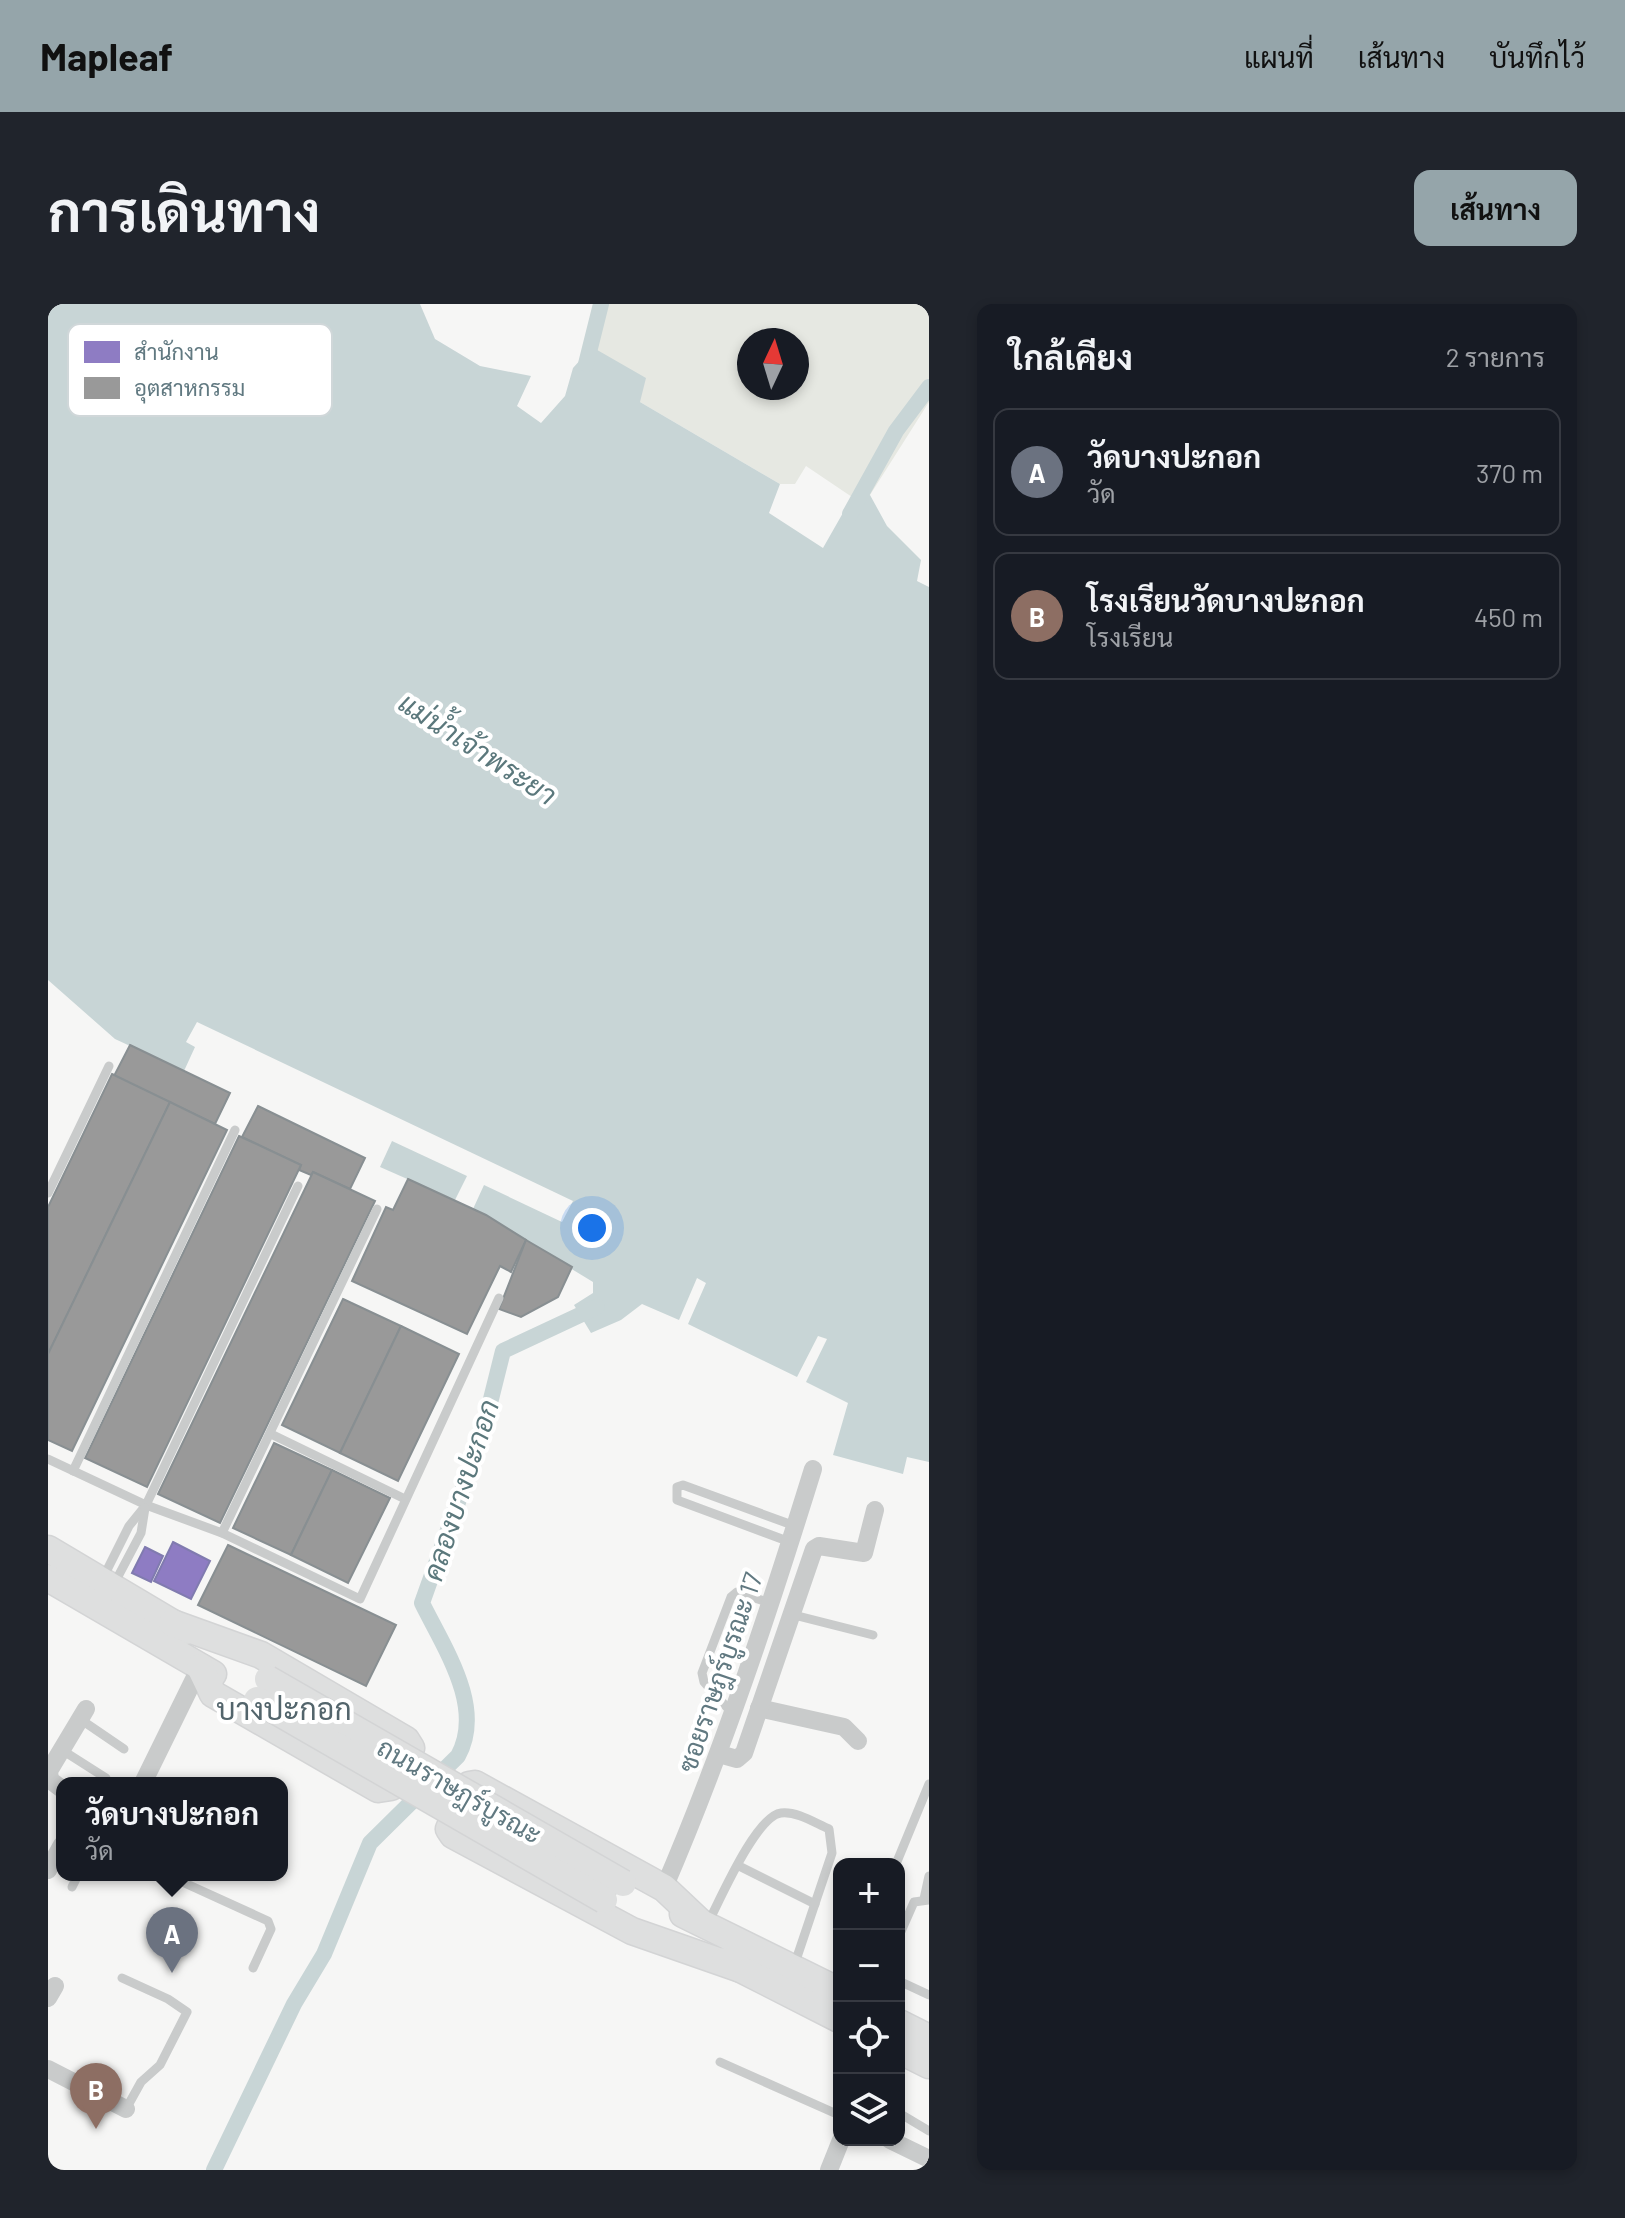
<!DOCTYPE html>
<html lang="th">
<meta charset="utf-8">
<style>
body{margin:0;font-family:Barlow,Sarabun,sans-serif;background:#20242c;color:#f1f3f6}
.controls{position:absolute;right:24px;bottom:24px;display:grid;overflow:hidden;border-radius:16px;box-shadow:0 4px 12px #0003}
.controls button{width:72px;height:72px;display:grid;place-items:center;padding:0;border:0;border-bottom:2px solid #363941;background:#171b24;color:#f1f3f6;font:40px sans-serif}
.compass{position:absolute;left:689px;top:24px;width:72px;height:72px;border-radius:50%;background:#171b24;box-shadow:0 4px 12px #0003;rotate:4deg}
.you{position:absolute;left:544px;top:924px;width:28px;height:28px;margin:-20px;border:6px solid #fff;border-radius:50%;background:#1a73e8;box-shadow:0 0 0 12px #1a73e833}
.badge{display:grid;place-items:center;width:52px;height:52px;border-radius:50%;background:#95a5aa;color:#fff;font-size:26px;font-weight:700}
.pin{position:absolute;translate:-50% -66px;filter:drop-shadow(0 2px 4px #0008)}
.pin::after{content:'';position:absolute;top:42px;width:28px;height:24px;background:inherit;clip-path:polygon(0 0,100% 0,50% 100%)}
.popup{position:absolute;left:8px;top:1473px;width:232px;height:104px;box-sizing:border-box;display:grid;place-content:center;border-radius:16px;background:#171b24;filter:drop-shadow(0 2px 6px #0005);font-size:26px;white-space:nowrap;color:#9ea1a6}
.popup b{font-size:30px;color:#f1f3f6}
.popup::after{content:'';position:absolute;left:50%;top:100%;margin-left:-16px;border:16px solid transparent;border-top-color:#171b24}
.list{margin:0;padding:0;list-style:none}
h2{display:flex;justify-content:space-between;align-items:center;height:104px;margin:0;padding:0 32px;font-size:34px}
h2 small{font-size:26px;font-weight:400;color:#9ea1a6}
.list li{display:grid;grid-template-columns:52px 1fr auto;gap:24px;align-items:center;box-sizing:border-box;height:128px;margin:0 16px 16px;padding:0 16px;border:2px solid #363941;border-radius:16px}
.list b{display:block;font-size:30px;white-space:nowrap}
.list p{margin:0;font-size:26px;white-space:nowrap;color:#9ea1a6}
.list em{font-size:26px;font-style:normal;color:#9ea1a6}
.icon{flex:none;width:44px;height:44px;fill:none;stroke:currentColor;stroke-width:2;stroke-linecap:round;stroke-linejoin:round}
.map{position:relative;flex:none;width:881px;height:1866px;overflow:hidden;border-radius:16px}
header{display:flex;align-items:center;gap:48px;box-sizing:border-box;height:112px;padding:0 40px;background:#95a5aa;color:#111}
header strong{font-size:38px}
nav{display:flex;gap:44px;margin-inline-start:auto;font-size:28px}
.intro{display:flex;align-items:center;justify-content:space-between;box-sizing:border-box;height:192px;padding:0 48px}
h1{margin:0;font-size:56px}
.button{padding:20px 36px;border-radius:16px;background:#95a5aa;color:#111;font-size:28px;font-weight:700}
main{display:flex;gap:48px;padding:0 48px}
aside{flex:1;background:#171b24;border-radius:16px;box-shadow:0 4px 12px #0003}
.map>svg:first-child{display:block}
.green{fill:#e6e8e2;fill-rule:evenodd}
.water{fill:#c8d5d6}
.offices{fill:#8e7cc3;stroke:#807baf;stroke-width:2}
.industry{fill:#999;stroke:#888f92;stroke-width:2}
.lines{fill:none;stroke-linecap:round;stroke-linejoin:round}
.canal{stroke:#c8d5d6;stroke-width:16}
.secondary-casing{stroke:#d3d4d5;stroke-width:29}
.lane{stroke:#c9cbcb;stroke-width:9}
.street{stroke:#c9cbcb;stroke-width:18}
.secondary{stroke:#dedfdf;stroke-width:26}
.secondary-bridge-casing{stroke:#d3d4d5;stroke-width:29;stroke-linecap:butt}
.secondary-bridge{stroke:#dedfdf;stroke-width:26}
.labels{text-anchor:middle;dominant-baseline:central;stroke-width:8;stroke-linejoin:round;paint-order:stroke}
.street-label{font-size:26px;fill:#617981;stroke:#fff}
.water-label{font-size:28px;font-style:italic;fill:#5b787c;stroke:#fff}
.quarter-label{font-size:30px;fill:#53656c;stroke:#fff}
.key{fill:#fff;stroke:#d0d7d9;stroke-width:2}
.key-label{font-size:22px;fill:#617981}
</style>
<header>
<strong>Mapleaf</strong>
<nav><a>แผนที่</a><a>เส้นทาง</a><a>บันทึกไว้</a></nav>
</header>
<div class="intro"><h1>การเดินทาง</h1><a class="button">เส้นทาง</a></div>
<main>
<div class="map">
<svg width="881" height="1866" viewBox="0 0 881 1866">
<rect width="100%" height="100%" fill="#f6f6f5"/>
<!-- green -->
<path class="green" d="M547,0H881V98L822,191L804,193L758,162L747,180H732L592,98L544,43ZM701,36H749V84H701Z"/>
<!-- water -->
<g class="water">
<path d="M0,0H372L387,35L432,62L483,72L469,102L493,119L517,92L525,64L544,43L598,74L592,98L732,180L721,209L775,244L804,193L822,191L839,222L873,256L869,277L881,283V1158L859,1153L855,1170L785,1151L800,1099L758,1078L779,1035L770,1032L749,1073L640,1020L658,979L649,974L631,1016L594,1000L573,1016L543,1029L526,1001L545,989V978L425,905L436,881L514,918L525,897L149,718L138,738L147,743L136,767L67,735L0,676Z"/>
<path d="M344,837L419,872L407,896L332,863Z"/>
</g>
<!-- offices -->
<g class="offices">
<path d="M125,1238L162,1257L143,1295L106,1277Z"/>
<path d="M97,1243L115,1252L103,1278L84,1269Z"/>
</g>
<!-- industry -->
<g class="industry">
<path d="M82,741L182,789L167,820L66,772Z"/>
<path d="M64,770L122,798L0,1050V903Z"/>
<path d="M122,798L179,826L24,1147L0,1136V1050Z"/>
<path d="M210,802L317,854L302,885L265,868L263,871L251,866L253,861L194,833Z"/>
<path d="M191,832L253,861L99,1183L37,1154Z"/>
<path d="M265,868L327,897L172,1219L110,1190Z"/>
<path d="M360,875L438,911L478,936L463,968L452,962L419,1030L304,977L338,903L345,906Z"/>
<path d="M478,936L524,963L510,993L473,1013L451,1005Z"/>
<path d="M295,995L353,1022L292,1149L234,1121Z"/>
<path d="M353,1022L411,1050L350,1177L292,1149Z"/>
<path d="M226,1139L284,1166L243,1251L185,1224Z"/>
<path d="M284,1166L342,1194L300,1279L243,1251Z"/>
<path d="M180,1241L348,1321L318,1382L150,1301Z"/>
</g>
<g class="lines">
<!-- canal -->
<g class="canal">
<path d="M538,60L553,0"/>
<path d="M802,210L848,127L881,83"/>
<path d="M166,1866L246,1700L276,1650L322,1539L410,1452C437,1403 396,1344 374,1299L434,1131L455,1047L549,1003"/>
</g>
<!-- secondary casing -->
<g class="secondary-casing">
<g id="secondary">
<path d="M0,1245L138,1327"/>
<path d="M0,1274L165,1370"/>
<path d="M124,1319L213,1351L358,1436L363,1444L343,1483L330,1485L165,1390L152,1363"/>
<path d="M635,1610L791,1687"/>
<path d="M651,1617L616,1584L427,1480L421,1481L401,1525L405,1531L584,1627L690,1664"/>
<path d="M677,1657L791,1715"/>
<path d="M851,1719L881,1734"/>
<path d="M851,1746L881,1761"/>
</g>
</g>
<!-- lane -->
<g class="lane">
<path d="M0,889L61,762"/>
<path d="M223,1130L357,1195"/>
<path d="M0,1155L98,1201L174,1229L312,1295L451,994"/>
<path d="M25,1167L187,826"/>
<path d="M174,1229L329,905"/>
<path d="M742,1238L629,1196V1183L635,1181L747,1222"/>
<path d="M54,1276L81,1222L98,1201L250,882"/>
<path d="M65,1282L93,1229L97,1204"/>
<path d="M742,1310L825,1331"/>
<path d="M685,1410L656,1378L654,1369L683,1293L689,1288L722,1299"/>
<path d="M32,1415L76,1445"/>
<path d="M14,1446L58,1474"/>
<path d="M848,1560L881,1480"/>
<path d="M691,1562L767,1600"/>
<path d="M119,1571L220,1617L223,1625L205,1664"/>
<path d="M24,1583L30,1571"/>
<path d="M876,1595L881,1572"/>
<path d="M660,1619C672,1596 708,1512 733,1509C749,1507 767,1519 781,1525L784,1549L746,1662"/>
<path d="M851,1632L866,1598L881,1596"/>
<path d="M74,1674L120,1695L139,1708L112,1761L93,1778L78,1805"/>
<path d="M851,1677L881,1691"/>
<path d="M672,1758L791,1811"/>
<path d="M851,1809L881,1827"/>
</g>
<!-- street -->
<g class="street">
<path d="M711,1404L796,1423L810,1437"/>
<path d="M671,1450L689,1455L696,1449L766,1245L771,1242L816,1249L827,1206"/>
<path d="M95,1479L152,1363"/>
<path d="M14,1485L2,1476L1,1467L38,1405"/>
<path d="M0,1566L14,1541"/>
<path d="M616,1584C675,1447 721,1307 765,1165"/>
<path d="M0,1694L7,1682"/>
<path d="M0,1765L78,1805"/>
<path d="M842,1836L881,1855"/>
<path d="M781,1866L793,1836"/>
</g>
<!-- secondary -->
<use href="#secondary" class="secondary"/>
<!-- secondary-bridge casing -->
<g class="secondary-bridge-casing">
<g id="secondary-bridge">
<path d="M220,1375L575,1579"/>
<path d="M209,1396L556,1596"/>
</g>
</g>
<!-- secondary-bridge -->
<use href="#secondary-bridge" class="secondary-bridge"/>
</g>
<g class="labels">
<!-- street labels -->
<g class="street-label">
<text transform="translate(671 1368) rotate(-71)">ซอยราษฎร์บูรณะ 17</text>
<text transform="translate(412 1486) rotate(30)">ถนนราษฎร์บูรณะ</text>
</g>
<!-- water labels -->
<g class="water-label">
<text transform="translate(430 444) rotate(33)">แม่น้ำเจ้าพระยา</text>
<text transform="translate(412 1186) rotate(-72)">คลองบางปะกอก</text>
</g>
<!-- quarter labels -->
<g class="quarter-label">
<text x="236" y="1404">บางปะกอก</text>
</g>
</g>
<!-- legend -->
<rect x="20" y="20" width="264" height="92" rx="12" class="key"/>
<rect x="36" y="37" width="36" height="22" fill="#8e7cc3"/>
<rect x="36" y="73" width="36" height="22" fill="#999"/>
<g class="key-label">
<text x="86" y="56">สำนักงาน</text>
<text x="86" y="92">อุตสาหกรรม</text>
</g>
</svg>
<div class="controls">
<button>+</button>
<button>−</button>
<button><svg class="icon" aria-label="locate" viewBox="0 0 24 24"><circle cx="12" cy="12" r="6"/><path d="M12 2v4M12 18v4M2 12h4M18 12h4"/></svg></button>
<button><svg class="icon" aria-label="layers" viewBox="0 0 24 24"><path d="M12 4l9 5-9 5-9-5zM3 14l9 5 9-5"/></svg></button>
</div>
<svg class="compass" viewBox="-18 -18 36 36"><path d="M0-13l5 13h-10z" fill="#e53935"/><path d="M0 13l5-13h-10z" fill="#9ea1a6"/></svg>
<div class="you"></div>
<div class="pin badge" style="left:124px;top:1669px;background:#6b7280">A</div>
<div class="popup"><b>วัดบางปะกอก</b>วัด</div>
<div class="pin badge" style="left:48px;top:1825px;background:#8d6e63">B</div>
</div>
<aside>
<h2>ใกล้เคียง<small>2 รายการ</small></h2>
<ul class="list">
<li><span class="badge" style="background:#6b7280">A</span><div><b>วัดบางปะกอก</b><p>วัด</p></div><em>370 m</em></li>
<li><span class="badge" style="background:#8d6e63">B</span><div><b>โรงเรียนวัดบางปะกอก</b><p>โรงเรียน</p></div><em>450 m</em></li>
</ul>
</aside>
</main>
